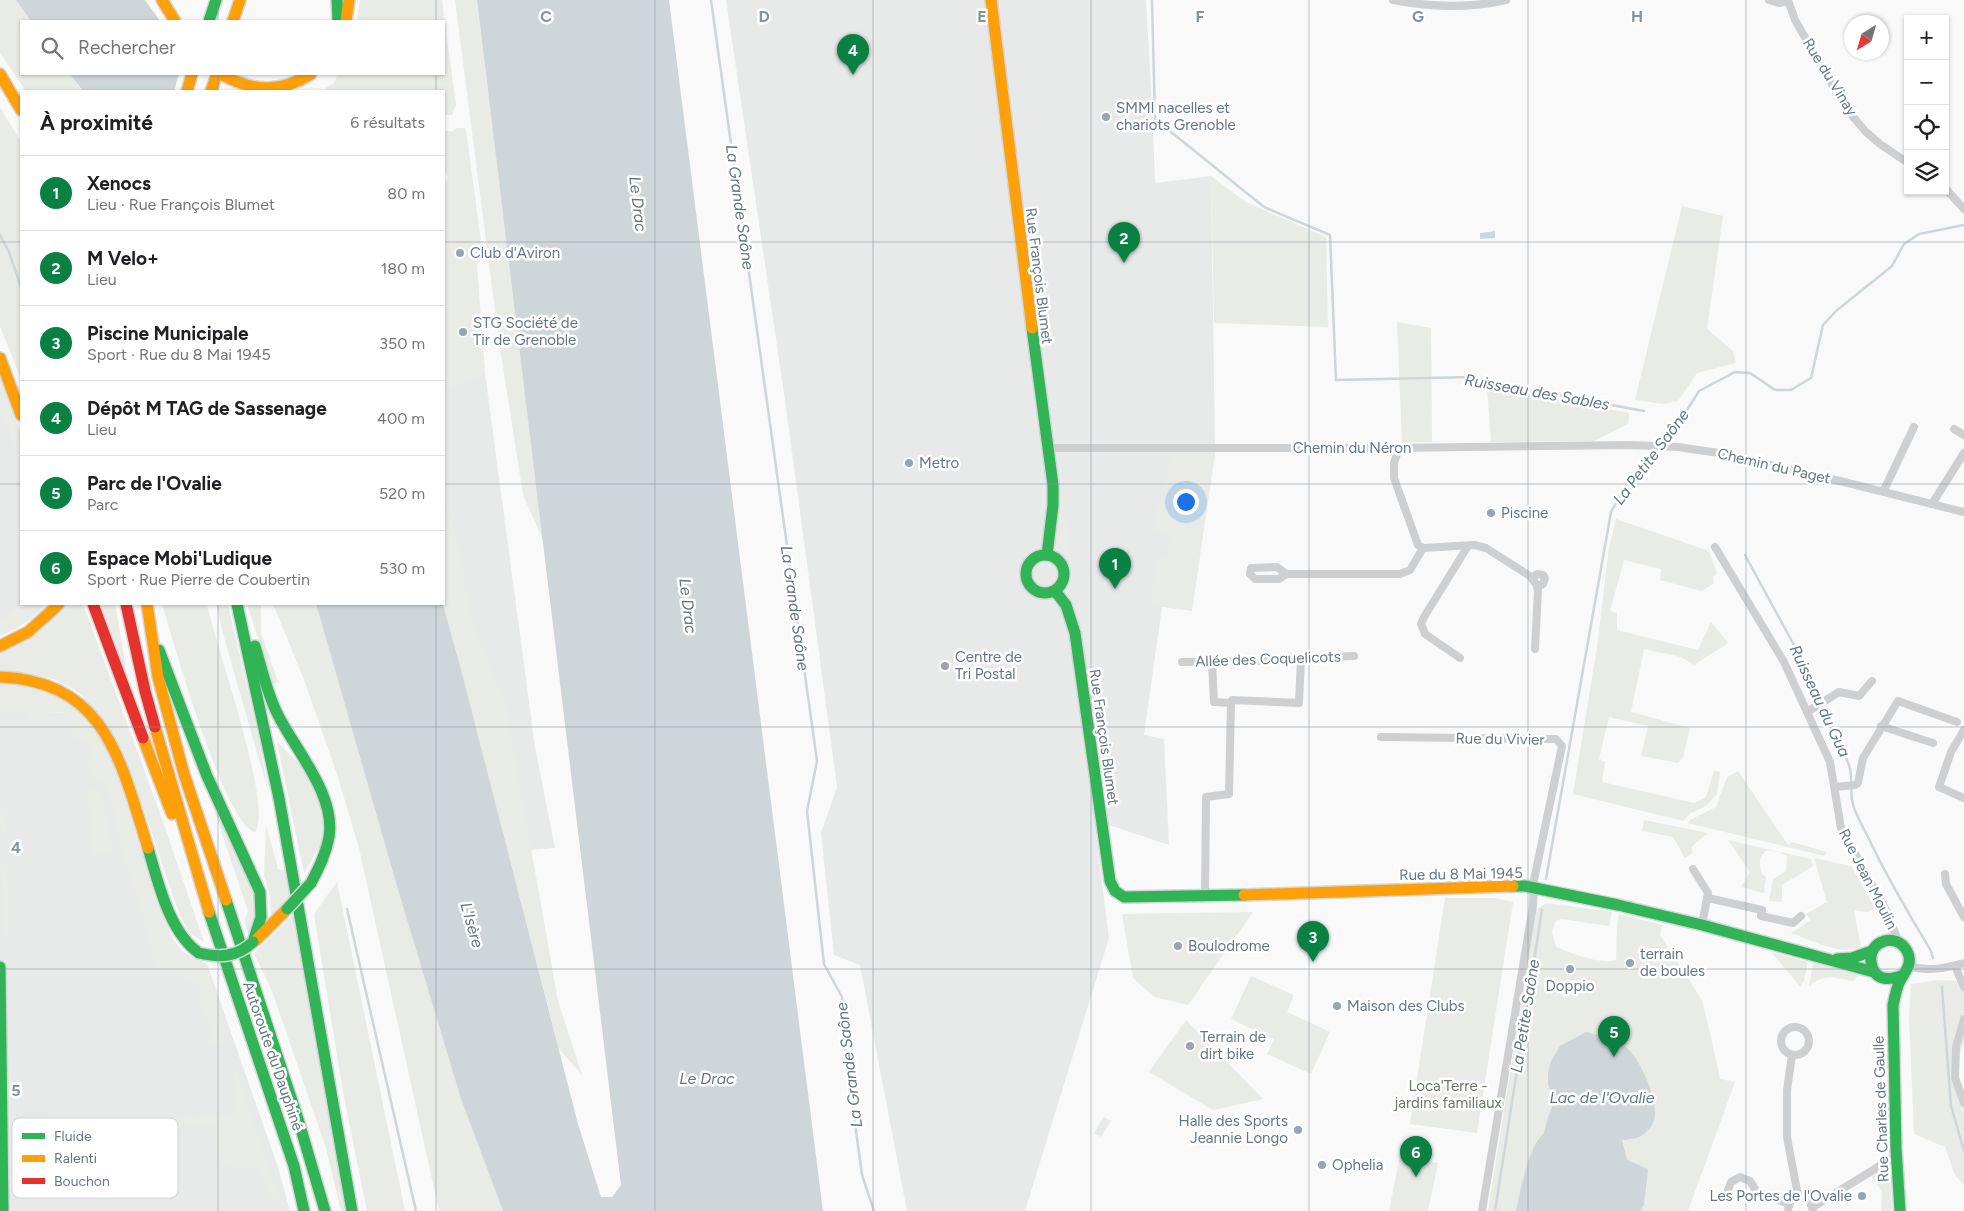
<!DOCTYPE html>
<html lang="fr">
<meta charset="utf-8">
<style>
body{margin:0;font-family:Figtree,sans-serif;background:#f2f2f2;color:#202124}
.controls{position:absolute;right:15px;top:15px;display:grid;overflow:hidden;border-radius:0px;box-shadow:0 1px 4px #0004}
.controls button{width:45px;height:45px;display:grid;place-items:center;padding:0;border:0;border-bottom:1px solid #e0e0e0;background:#fff;color:#202124;font:25px sans-serif}
.compass{position:absolute;left:1844px;top:15px;width:45px;height:45px;border-radius:50%;background:#fff;box-shadow:0 1px 4px #0004;rotate:217deg}
.you{position:absolute;left:1185px;top:501px;width:18px;height:18px;margin:-12px;border:4px solid #fff;border-radius:50%;background:#1a73e8;box-shadow:0 0 0 8px #1a73e833}
.badge{display:grid;place-items:center;width:32px;height:32px;border-radius:50%;background:#0b8043;color:#fff;font-size:16px;font-weight:700}
.pin{position:absolute;translate:-50% -41px;filter:drop-shadow(0 1px 2px #0008)}
.pin::after{content:'';position:absolute;top:26px;width:18px;height:15px;background:inherit;clip-path:polygon(0 0,100% 0,50% 100%)}
.list{margin:0;padding:0;list-style:none}
h2{display:flex;justify-content:space-between;align-items:center;height:65px;margin:0;padding:0 20px;font-size:21px}
h2 small{font-size:16px;font-weight:400;color:#757577}
.list li{display:grid;grid-template-columns:32px 1fr auto;gap:15px;align-items:center;box-sizing:border-box;height:75px;padding:0 20px;border-top:1px solid #e0e0e0}
.list b{display:block;font-size:19px;white-space:nowrap}
.list p{margin:0;font-size:16px;white-space:nowrap;color:#757577}
.list em{font-size:16px;font-style:normal;color:#757577}
.icon{flex:none;width:28px;height:28px;fill:none;stroke:currentColor;stroke-width:2;stroke-linecap:round;stroke-linejoin:round}
.map{position:relative;flex:none;width:1964px;height:1211px;overflow:hidden}
.search{position:absolute;background:#fff;box-shadow:0 1px 4px #0004;left:20px;top:20px;width:425px;height:55px;display:flex;align-items:center;gap:12px;box-sizing:border-box;padding:0 18px;border-radius:0px;color:#757577;font-size:19px}
.panel{position:absolute;background:#fff;box-shadow:0 1px 4px #0004;left:20px;top:90px;width:425px;height:515px;border-radius:0px}
.map>svg:first-child{display:block}
.built{fill:#e8e9e9}
.green{fill:#e8ebe6}
.water{fill:#ced6d9}
.pier{fill:#f9f9f9}
.lines{fill:none;stroke-linecap:round;stroke-linejoin:round}
.stream{stroke:#ced6d9;stroke-width:2.5}
.fast-casing{stroke:#d5d6d7;stroke-width:14}
.slow-casing{stroke:#d5d6d7;stroke-width:14}
.jam-casing{stroke:#d5d6d7;stroke-width:14}
.street{stroke:#cecfd0;stroke-width:8}
.fast{stroke:#30b455;stroke-width:11}
.slow{stroke:#ff9f0a;stroke-width:11}
.jam{stroke:#e5322d;stroke-width:11}
.fast-bridge-casing{stroke:#d5d6d6;stroke-width:14;stroke-linecap:butt}
.fast-bridge{stroke:#30b455;stroke-width:11}
.grid{fill:none;stroke:#84929c;stroke-width:1;stroke-opacity:0.55}
.poi-dot{fill:#99a4ac;stroke:#fff;stroke-width:2}
.labels{text-anchor:middle;dominant-baseline:central;stroke-width:5;stroke-linejoin:round;paint-order:stroke}
.street-label{font-size:15px;fill:#657683;stroke:#fff}
.poi-label{font-size:15px;fill:#657683;stroke:#fff;text-anchor:start}
.park-label{font-size:15px;fill:#687a64;stroke:#fff}
.water-label{font-size:16px;font-style:italic;fill:#60757c;stroke:#fff}
.key{fill:#fff;stroke:#d1d6da;stroke-width:1}
.key-label{font-size:14px;fill:#657683}
.grid-label{font-size:16px;text-anchor:middle;font-weight:bold;fill:#84929c;stroke:#fff;stroke-width:5;stroke-linejoin:round;paint-order:stroke}
</style>
<div class="map">
<svg width="1964" height="1211" viewBox="0 0 1964 1211">
<rect width="100%" height="100%" fill="#f9f9f9"/>
<!-- built -->
<g class="built">
<path d="M726,0H1146L1153,123L1155,183L1211,176L1215,451L1192,611L1162,607L1144,735L1164,739L1169,845L1106,824L1095,827L1109,938L1025,1211H907L860,965L834,955L821,833L837,787L785,400Z"/>
<path d="M485,373L535,747L555,848L531,850L480,656L444,505V389Z"/>
<path d="M0,408L11,431L21,463L22,604L0,624Z"/>
<path d="M0,712H28V719L47,713L69,712L101,751L158,967L207,964L278,1167L290,1211H0Z"/>
<path d="M1104,1117L1111,1121L1101,1137L1094,1133Z"/>
</g>
<!-- green -->
<g class="green">
<path d="M0,0H16L31,21H21V74H70L82,91H26L0,53Z"/>
<path d="M360,0H442L456,105L452,115H444V91H322L335,82L338,74H444V21H357Z"/>
<path d="M455,0H477L543,540L523,495L499,341Z"/>
<path d="M0,107L21,142V379L0,326Z"/>
<path d="M457,128H465L466,130L483,257L477,265L485,373L444,389V185L448,178L446,173H444V131H453Z"/>
<path d="M1211,176L1246,202L1326,237L1328,327L1214,323Z"/>
<path d="M1682,206L1723,216L1707,329L1733,351L1736,363L1697,373L1678,401L1663,404L1635,400Z"/>
<path d="M1397,322L1431,328L1432,442L1402,443Z"/>
<path d="M0,377L21,434V463L11,431L0,408Z"/>
<path d="M1487,387L1629,413L1628,424L1594,441L1491,442Z"/>
<path d="M1172,455H1215L1192,607L1190,608L1152,605L1155,558H1167L1171,533L1152,530Z"/>
<path d="M1061,485L1071,558H1069L1057,542Z"/>
<path d="M444,497L458,544L471,618L506,706L558,1001L582,1075L559,1049L462,673L443,604Z"/>
<path d="M1616,519L1709,551L1717,573L1713,577L1714,583L1702,591L1660,580L1661,569L1624,560L1610,611L1617,613V630L1698,650L1711,622L1728,643L1694,665L1681,657L1644,649L1631,712L1690,728L1683,757L1678,763L1641,756L1648,726L1609,717L1599,759L1605,762L1602,782L1694,803L1706,797L1714,771L1720,772L1717,794L1706,806L1691,813L1683,821L1573,794L1597,647L1609,547Z"/>
<path d="M22,604H46C34,618 17,629 0,636V624Z"/>
<path d="M63,604H83L160,813L204,942C200,939 195,937 191,934C181,924 172,891 167,878C150,828 116,712 70,687C48,675 24,672 0,670V651Z"/>
<path d="M101,604H115L129,685Z"/>
<path d="M162,604H207C214,641 274,806 255,832C225,826 172,637 162,604Z"/>
<path d="M216,604L228,605L256,725L269,794L225,641Z"/>
<path d="M247,604H261V633L278,682L273,684Z"/>
<path d="M273,604H316L396,883L461,1099L503,1211H439L359,848L337,774L303,677Z"/>
<path d="M0,681L19,682L65,698L99,733L114,761L156,900L174,941L183,952L207,964L229,1043L208,1044L210,1026L193,995L199,996L201,985L158,967L152,955L138,900L125,862L108,790L101,782L93,780L92,771H86V764L92,763L91,742L86,741L85,738H71L69,712L47,713V719H28L27,712H0Z"/>
<path d="M277,742L305,769L324,814L323,840L304,873Z"/>
<path d="M1738,771L1788,845L1792,842L1826,852L1825,856L1688,823L1690,820L1716,807L1727,777Z"/>
<path d="M85,789L96,790L102,799L115,854H91L90,803H83V800H87Z"/>
<path d="M211,801L258,901V913L249,935L244,922L248,911Z"/>
<path d="M0,810H6V837L0,828Z"/>
<path d="M1644,820L1708,833L1691,847L1693,853L1685,858L1673,837L1642,831Z"/>
<path d="M266,825L278,869L285,870L291,896L271,917L270,896L264,875Z"/>
<path d="M1728,840L1811,859L1813,866L1782,885V902L1769,901L1773,879L1786,871L1787,856L1779,852L1767,850C1758,857 1759,863 1762,874L1766,877L1764,893L1741,887L1750,872Z"/>
<path d="M1814,858L1851,866L1875,908L1867,912L1854,910L1861,947C1841,956 1811,940 1791,933L1811,920L1806,914L1827,902Z"/>
<path d="M7,864L9,939L5,935L2,867Z"/>
<path d="M337,882L405,1211H367L343,1092L314,914Z"/>
<path d="M1445,898H1495L1513,902L1477,1133L1410,1124Z"/>
<path d="M1547,903L1612,912L1609,926L1562,919L1556,921L1552,931L1556,947C1571,953 1600,965 1616,960C1617,944 1616,929 1619,914L1662,925L1660,935L1702,1000L1713,1046L1720,1079L1735,1082L1688,1211H1488L1532,935L1537,909Z"/>
<path d="M1253,912L1188,1005L1154,997L1133,978L1122,914Z"/>
<path d="M294,914L345,1211H341L326,1148L272,991L254,953Z"/>
<path d="M1771,952L1808,962L1804,981L1800,986Z"/>
<path d="M1813,963L1858,975L1854,981C1835,978 1825,973 1809,986Z"/>
<path d="M1251,976L1294,995L1287,1012L1330,1032L1311,1074L1267,1054L1274,1039L1231,1019Z"/>
<path d="M1940,980L1964,981V1042L1956,1065L1964,1094V1185L1955,1175L1945,1147L1914,1134L1909,1016L1911,984Z"/>
<path d="M1186,1020L1263,1099L1213,1110L1149,1072Z"/>
<path d="M234,1068H236L279,1197H270L259,1173L252,1165L250,1171L217,1161L215,1125H169L166,1118L234,1115Z"/>
<path d="M1400,1156L1438,1163L1428,1211H1389Z"/>
<path d="M1887,1168L1890,1169L1892,1211H1881L1882,1192L1871,1176Z"/>
</g>
<!-- water -->
<g class="water">
<path d="M16,0H145L160,21H31Z"/>
<path d="M477,0H669L823,1211H503L461,1099L396,883L316,604H443L462,673L578,1124L601,1197H612L621,1185Z"/>
<path d="M70,74H198L211,91H83Z"/>
<path d="M1495,231V238L1480,239V233Z"/>
<path d="M1586,1032C1598,1035 1621,1041 1629,1050C1641,1062 1656,1096 1655,1114C1655,1123 1649,1131 1641,1136C1637,1139 1628,1139 1622,1140L1627,1160L1648,1169L1644,1205L1640,1211H1516C1521,1189 1528,1147 1544,1133L1548,1117L1554,1102L1548,1084V1073L1551,1061L1560,1046Z"/>
</g>
<!-- pier -->
<path class="pier" d="M179,74H202L214,91H174Z"/>
<g class="lines">
<!-- stream -->
<g class="stream">
<path d="M711,0L817,761L807,811L824,964L842,997L844,1041L862,1175L874,1211"/>
<path d="M1152,0L1155,119L1264,207L1330,235L1336,380L1473,377L1496,384L1644,411"/>
<path d="M0,235L9,252L21,287"/>
<path d="M1662,443L1675,429L1699,391L1735,372L1750,373L1775,390H1791L1811,378L1823,325L1836,311L1892,266L1904,244L1919,234L1964,225"/>
<path d="M1745,555L1795,647L1843,753C1857,774 1847,786 1854,808C1858,819 1864,829 1869,839C1887,878 1909,914 1931,951L1933,958"/>
<path d="M1546,879L1611,512L1626,485L1659,448"/>
<path d="M347,909L416,1211"/>
<path d="M1942,987L1951,1106L1964,1151"/>
<path d="M1495,1211L1542,910"/>
</g>
<!-- fast casing -->
<g class="fast-casing">
<g id="fast">
<path d="M337,0L338,21"/>
<path d="M209,21L216,0"/>
<path d="M1032,328L1053,485V505L1047,555"/>
<circle cx="1045" cy="574" r="19"/>
<path d="M1055,591L1066,605L1075,633L1110,881L1115,891L1124,897L1244,895"/>
<path d="M237,604L279,798L352,1211"/>
<path d="M255,646C262,669 267,694 278,715C296,751 336,795 329,837C326,854 319,868 311,883"/>
<path d="M159,650L207,776L260,892L261,917L253,942"/>
<path d="M148,848C158,882 169,932 199,953"/>
<path d="M1513,886H1525L1618,905L1702,925L1874,972"/>
<path d="M226,900L298,1119L325,1211"/>
<path d="M209,912L294,1166L304,1211"/>
<path d="M1837,959L1852,958L1872,951"/>
<path d="M0,967L3,1211"/>
<path d="M1900,1211L1896,1148L1893,1005C1895,997 1896,990 1899,983C1904,972 1914,964 1907,951C1897,932 1868,940 1871,962C1874,981 1888,981 1903,975"/>
</g>
</g>
<!-- slow casing -->
<g class="slow-casing">
<g id="slow">
<path d="M162,0L175,21"/>
<path d="M991,0L1032,328"/>
<path d="M233,21L240,0"/>
<path d="M346,21L349,0"/>
<path d="M0,74L21,110"/>
<path d="M220,74C252,91 279,94 311,74"/>
<path d="M187,91L192,74"/>
<path d="M211,91L217,74"/>
<path d="M0,358L21,415"/>
<path d="M147,604L158,677L184,774L226,900"/>
<path d="M0,646L28,632L59,604"/>
<path d="M0,677C107,681 121,763 148,848"/>
<path d="M155,727L209,912"/>
<path d="M143,738L172,814"/>
<path d="M1244,895L1513,886"/>
<path d="M256,940L287,909"/>
</g>
</g>
<!-- jam casing -->
<g class="jam-casing">
<g id="jam">
<path d="M93,604L143,738"/>
<path d="M126,604L145,691L155,727"/>
</g>
</g>
<!-- street -->
<g class="street">
<path d="M1393,0C1431,7 1467,9 1506,0"/>
<path d="M1769,0L1779,3L1788,1"/>
<path d="M1788,0L1795,20L1845,107L1865,131L1880,144L1908,163"/>
<path d="M1945,188L1964,209"/>
<path d="M1954,429L1964,435"/>
<path d="M1047,448H1393L1630,445L1678,447L1719,453L1844,482L1964,512"/>
<path d="M1399,448L1394,463V478L1418,545L1423,548L1474,545L1486,548L1530,576L1536,584L1538,589L1535,649"/>
<path d="M1883,492L1914,427"/>
<path d="M1932,504L1964,453"/>
<path d="M1715,547L1784,662L1830,762L1841,828L1888,914L1898,941"/>
<path d="M1286,574L1279,579H1255L1250,574L1251,568L1277,567L1286,574H1400L1410,570L1423,548"/>
<path d="M1532,578L1537,574L1543,575L1545,578L1543,584L1537,587"/>
<path d="M1460,658L1425,634L1421,624L1424,617L1468,546"/>
<path d="M1182,662L1297,660L1301,658L1354,656"/>
<path d="M1231,703L1232,700L1299,703L1301,658"/>
<path d="M1807,712L1839,692L1859,696L1872,681"/>
<path d="M1881,726L1933,743"/>
<path d="M1964,730L1951,752L1939,787L1964,798"/>
<path d="M1381,737L1556,739L1562,746L1534,880L1533,906L1482,1211"/>
<path d="M1835,787L1855,785L1858,783L1863,758L1898,701L1957,722"/>
<path d="M1693,869L1708,893L1702,925"/>
<path d="M1945,874L1946,884L1964,917"/>
<path d="M1205,897L1206,797L1229,794L1231,703L1214,702L1212,661"/>
<path d="M1708,898L1762,910L1761,916L1793,923L1801,916"/>
<path d="M1909,966C1927,972 1946,968 1964,963"/>
<path d="M1955,966L1964,987"/>
<path d="M1964,1019L1956,1047L1955,1078L1964,1103"/>
<circle cx="1795" cy="1041" r="14"/>
<path d="M1792,1055L1787,1090V1137L1798,1196"/>
<path d="M1727,1193L1731,1182L1740,1177L1750,1181L1757,1192L1789,1204"/>
<path d="M1813,1207L1891,1159H1897"/>
<path d="M1788,1211C1789,1197 1799,1193 1810,1201L1813,1211"/>
</g>
<!-- fast -->
<use href="#fast" class="fast"/>
<!-- slow -->
<use href="#slow" class="slow"/>
<!-- jam -->
<use href="#jam" class="jam"/>
<!-- fast-bridge casing -->
<g class="fast-bridge-casing">
<g id="fast-bridge">
<path d="M287,909L311,883"/>
<path d="M199,953C220,958 237,957 253,942"/>
</g>
</g>
<!-- fast-bridge -->
<use href="#fast-bridge" class="fast-bridge"/>
</g>
<!-- grid -->
<path class="grid" d="M218,0V21M436,0V21M655,0V1211M873,0V1211M1091,0V1211M1309,0V1211M1528,0V1211M1746,0V1211M218,74V91M436,74V91M0,242H21M444,242H1964M0,484H21M444,484H1964M218,604V1211M436,604V1211M0,727H1964M0,969H1964"/>
<!-- markers -->
<g class="poi-dot">
<circle cx="1106" cy="117" r="5"/>
<circle cx="460" cy="253" r="5"/>
<circle cx="463" cy="332" r="5"/>
<circle cx="909" cy="463" r="5"/>
<circle cx="1491" cy="513" r="5"/>
<circle cx="945" cy="666" r="5"/>
<circle cx="1178" cy="946" r="5"/>
<circle cx="1630" cy="963" r="5"/>
<circle cx="1570" cy="969" r="5"/>
<circle cx="1337" cy="1006" r="5"/>
<circle cx="1190" cy="1046" r="5"/>
<circle cx="1298" cy="1130" r="5"/>
<circle cx="1322" cy="1165" r="5"/>
<circle cx="1862" cy="1196" r="5"/>
</g>
<g class="labels">
<!-- street labels -->
<g class="street-label">
<text transform="translate(1830 77) rotate(58)">Rue du Vinay</text>
<text transform="translate(1039 276) rotate(83)">Rue François Blumet</text>
<text x="1352" y="448">Chemin du Néron</text>
<text transform="translate(1774 466) rotate(13)">Chemin du Paget</text>
<text transform="translate(1268 659) rotate(-2)">Allée des Coquelicots</text>
<text transform="translate(1104 737) rotate(82)">Rue François Blumet</text>
<text transform="translate(1500 739) rotate(1)">Rue du Vivier</text>
<text transform="translate(1461 874) rotate(-1)">Rue du 8 Mai 1945</text>
<text transform="translate(1868 879) rotate(63)">Rue Jean Moulin</text>
<text transform="translate(273 1056) rotate(71)">Autoroute du Dauphiné</text>
<text transform="translate(1881 1109) rotate(-92)">Rue Charles de Gaulle</text>
</g>
<!-- poi labels -->
<g class="poi-label">
<text x="1116" y="108">SMMI nacelles et<tspan x="1116" dy="17">chariots Grenoble</tspan></text>
<text x="470" y="253">Club d'Aviron</text>
<text x="473" y="323">STG Société de<tspan x="473" dy="17">Tir de Grenoble</tspan></text>
<text x="919" y="463">Metro</text>
<text x="1501" y="513">Piscine</text>
<text x="955" y="657">Centre de<tspan x="955" dy="17">Tri Postal</tspan></text>
<text x="1188" y="946">Boulodrome</text>
<text x="1640" y="954">terrain<tspan x="1640" dy="17">de boules</tspan></text>
<text x="1570" y="986" text-anchor="middle">Doppio</text>
<text x="1347" y="1006">Maison des Clubs</text>
<text x="1200" y="1037">Terrain de<tspan x="1200" dy="17">dirt bike</tspan></text>
<text x="1288" y="1121" text-anchor="end">Halle des Sports<tspan x="1288" dy="17">Jeannie Longo</tspan></text>
<text x="1332" y="1165">Ophelia</text>
<text x="1852" y="1196" text-anchor="end">Les Portes de l'Ovalie</text>
</g>
<!-- park labels -->
<g class="park-label">
<text x="1448" y="1086">Loca'Terre -<tspan x="1448" dy="17">jardins familiaux</tspan></text>
</g>
<!-- water labels -->
<g class="water-label">
<text transform="translate(638 204) rotate(83)">Le Drac</text>
<text transform="translate(740 207) rotate(82)">La Grande Saône</text>
<text transform="translate(1537 392) rotate(10)">Ruisseau des Sables</text>
<text transform="translate(1651 457) rotate(-53)">La Petite Saône</text>
<text transform="translate(688 606) rotate(83)">Le Drac</text>
<text transform="translate(795 608) rotate(82)">La Grande Saône</text>
<text transform="translate(1820 701) rotate(65)">Ruisseau du Gua</text>
<text transform="translate(472 925) rotate(74)">L'Isère</text>
<text transform="translate(1525 1016) rotate(-81)">La Petite Saône</text>
<text transform="translate(849 1065) rotate(-97)">La Grande Saône</text>
<text x="707" y="1078">Le Drac</text>
<text x="1602" y="1097">Lac de l'Ovalie</text>
</g>
</g>
<!-- legend -->
<rect x="12" y="1118" width="166" height="80" rx="8" class="key"/>
<rect x="22" y="1133" width="23" height="6" fill="#30b455"/>
<rect x="22" y="1155" width="23" height="7" fill="#ff9f0a"/>
<rect x="22" y="1178" width="23" height="6" fill="#e5322d"/>
<g class="key-label">
<text x="54" y="1141">Fluide</text>
<text x="54" y="1163">Ralenti</text>
<text x="54" y="1186">Bouchon</text>
</g>
<g class="grid-label">
<text x="546" y="22">C</text>
<text x="764" y="22">D</text>
<text x="982" y="22">E</text>
<text x="1200" y="22">F</text>
<text x="1418" y="22">G</text>
<text x="1637" y="22">H</text>
<text x="16" y="853">4</text>
<text x="16" y="1096">5</text>
</g>
</svg>
<div class="controls">
<button>+</button>
<button>−</button>
<button><svg class="icon" aria-label="locate" viewBox="0 0 24 24"><circle cx="12" cy="12" r="6"/><path d="M12 2v4M12 18v4M2 12h4M18 12h4"/></svg></button>
<button><svg class="icon" aria-label="layers" viewBox="0 0 24 24"><path d="M12 4l9 5-9 5-9-5zM3 14l9 5 9-5"/></svg></button>
</div>
<svg class="compass" viewBox="-18 -18 36 36"><path d="M0-13l5 13h-10z" fill="#e53935"/><path d="M0 13l5-13h-10z" fill="#757577"/></svg>
<div class="you"></div>
<div class="pin badge" style="left:1115px;top:589px">1</div>
<div class="pin badge" style="left:1124px;top:263px">2</div>
<div class="pin badge" style="left:1313px;top:962px">3</div>
<div class="pin badge" style="left:853px;top:75px">4</div>
<div class="pin badge" style="left:1614px;top:1057px">5</div>
<div class="pin badge" style="left:1416px;top:1177px">6</div>
<div class="search"><svg class="icon" aria-label="search" viewBox="0 0 24 24"><circle cx="10" cy="10" r="6"/><path d="M15 15l6 6"/></svg>Rechercher</div>
<section class="panel">
<h2>À proximité<small>6 résultats</small></h2>
<ul class="list">
<li><span class="badge">1</span><div><b>Xenocs</b><p>Lieu · Rue François Blumet</p></div><em>80 m</em></li>
<li><span class="badge">2</span><div><b>M Velo+</b><p>Lieu</p></div><em>180 m</em></li>
<li><span class="badge">3</span><div><b>Piscine Municipale</b><p>Sport · Rue du 8 Mai 1945</p></div><em>350 m</em></li>
<li><span class="badge">4</span><div><b>Dépôt M TAG de Sassenage</b><p>Lieu</p></div><em>400 m</em></li>
<li><span class="badge">5</span><div><b>Parc de l'Ovalie</b><p>Parc</p></div><em>520 m</em></li>
<li><span class="badge">6</span><div><b>Espace Mobi'Ludique</b><p>Sport · Rue Pierre de Coubertin</p></div><em>530 m</em></li>
</ul>
</section>
</div>
